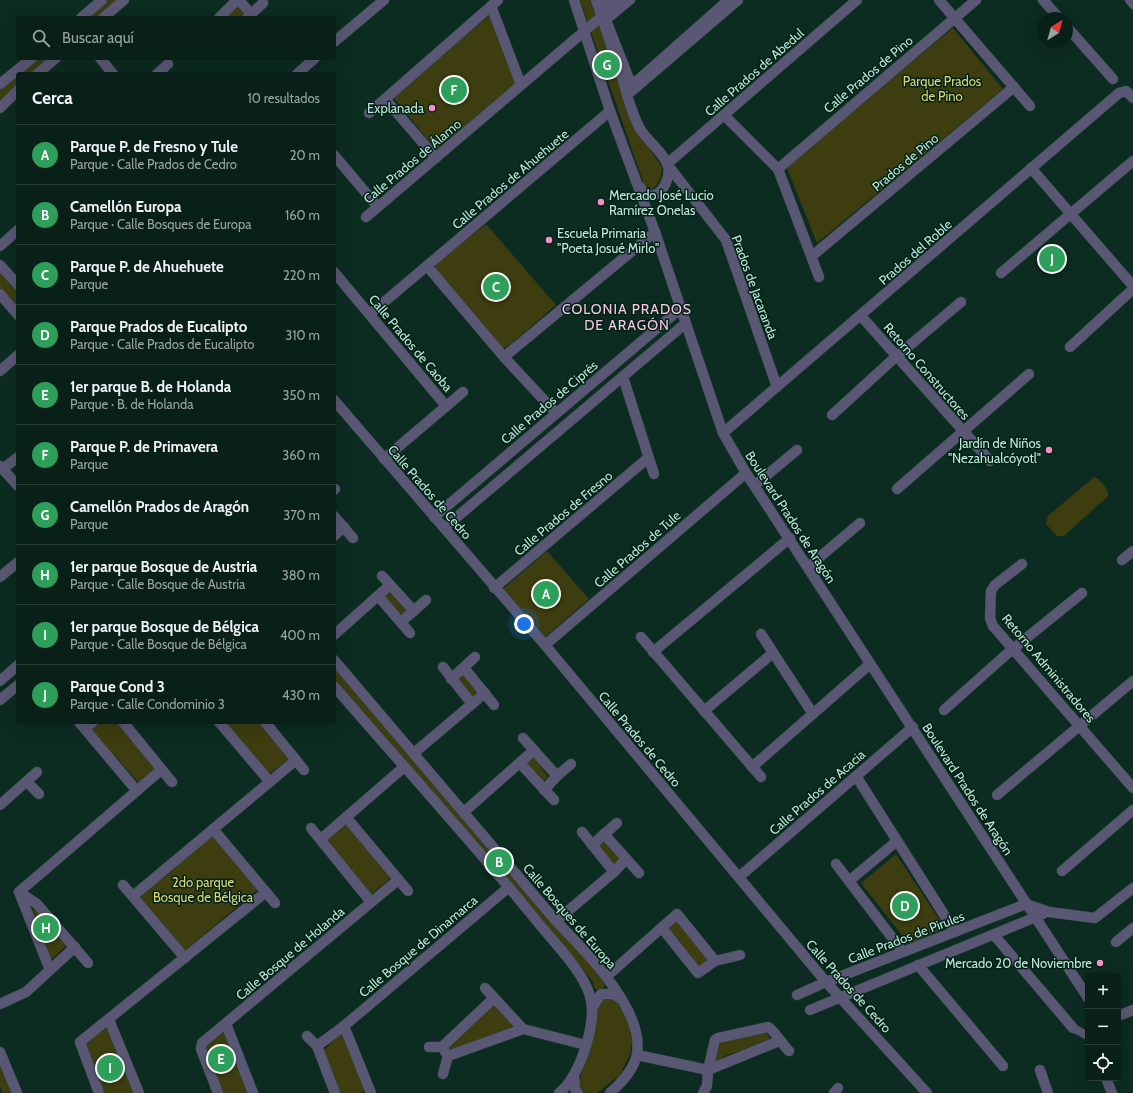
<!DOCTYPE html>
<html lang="es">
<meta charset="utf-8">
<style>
body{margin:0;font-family:Cabin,sans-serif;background:#172d26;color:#f1f3f6}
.controls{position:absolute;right:12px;bottom:12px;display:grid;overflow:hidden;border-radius:4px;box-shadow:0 4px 16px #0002}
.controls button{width:36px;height:36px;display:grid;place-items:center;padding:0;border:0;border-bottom:1px solid #293e38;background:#092019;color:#f1f3f6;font:20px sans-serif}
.compass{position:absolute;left:1037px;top:12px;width:36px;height:36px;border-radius:50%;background:#092019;box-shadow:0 4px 16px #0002;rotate:37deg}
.you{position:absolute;left:524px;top:624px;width:14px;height:14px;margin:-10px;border:3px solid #fff;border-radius:50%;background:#1a73e8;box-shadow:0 0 0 6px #1a73e833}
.badge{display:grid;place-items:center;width:26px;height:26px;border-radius:50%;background:#8c9099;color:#fff;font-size:13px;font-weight:700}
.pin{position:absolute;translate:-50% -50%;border:2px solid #fff;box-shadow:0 1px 4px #0006}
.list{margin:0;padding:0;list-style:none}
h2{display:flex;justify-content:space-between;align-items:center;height:52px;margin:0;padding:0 16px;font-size:17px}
h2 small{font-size:13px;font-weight:400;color:#99a3a2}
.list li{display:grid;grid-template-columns:26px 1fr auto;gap:12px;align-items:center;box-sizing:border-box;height:60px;padding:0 16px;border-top:1px solid #293e38}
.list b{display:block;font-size:15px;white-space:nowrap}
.list p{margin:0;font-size:13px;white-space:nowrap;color:#99a3a2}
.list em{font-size:13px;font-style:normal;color:#99a3a2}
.icon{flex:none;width:22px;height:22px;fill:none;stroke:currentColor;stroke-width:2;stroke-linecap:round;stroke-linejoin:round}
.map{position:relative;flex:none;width:1133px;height:1093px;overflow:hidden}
.search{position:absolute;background:#092019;box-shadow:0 4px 16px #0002;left:16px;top:16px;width:320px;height:44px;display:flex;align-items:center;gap:10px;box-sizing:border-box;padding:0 14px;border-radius:4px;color:#99a3a2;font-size:15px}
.panel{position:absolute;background:#092019;box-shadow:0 4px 16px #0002;left:16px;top:72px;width:320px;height:652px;border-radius:4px}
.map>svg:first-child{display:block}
.green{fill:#3d3d10}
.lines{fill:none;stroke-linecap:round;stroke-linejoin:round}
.pedestrian-casing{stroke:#28493e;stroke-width:9}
.minor-casing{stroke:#28493e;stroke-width:11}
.tertiary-casing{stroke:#28493e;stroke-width:11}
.pedestrian{stroke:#5a5774;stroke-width:8}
.minor{stroke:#5a5774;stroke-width:10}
.tertiary{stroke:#5a5774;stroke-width:10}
.poi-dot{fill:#fa8fc6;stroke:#032118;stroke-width:1.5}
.labels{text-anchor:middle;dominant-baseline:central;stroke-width:3;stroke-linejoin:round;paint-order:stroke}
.street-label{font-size:13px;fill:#bce8d6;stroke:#032118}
.park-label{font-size:13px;fill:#d9d97a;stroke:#032118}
.poi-label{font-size:13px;fill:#bce8d6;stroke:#032118;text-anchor:end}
.neighbourhood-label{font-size:14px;letter-spacing:1px;fill:#f7c8de;stroke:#032118}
</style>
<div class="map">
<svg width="1133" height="1093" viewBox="0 0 1133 1093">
<rect width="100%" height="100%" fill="#0c2b21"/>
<!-- green -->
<g class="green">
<path d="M108,0H119L98,18H87Z"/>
<path d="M580,0H590L636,129L662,167C662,175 659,185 652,189L644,184Z"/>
<path d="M238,3L247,13L241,18H223Z"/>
<path d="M489,16L516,83L437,151L393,97Z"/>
<path d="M953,28L1003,89L817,243L786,166Z"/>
<path d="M39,58H52L33,74H19Z"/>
<path d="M18,75V87L0,103V90Z"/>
<path d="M486,224L556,305L506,348L501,347L435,268L436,263Z"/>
<path d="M1052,246L1062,253L1052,264L1042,254Z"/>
<path d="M0,270L18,290V311L0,290Z"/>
<path d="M1094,477C1100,479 1109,489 1108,496L1064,536H1057L1046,524L1048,516Z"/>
<path d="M547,551L589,599L545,637L503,589Z"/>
<path d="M390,593L407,611L405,614H399L383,597Z"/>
<path d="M334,665L604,980L605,986L601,990L595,989L592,980L334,681Z"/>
<path d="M462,672L480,692L473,699L454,679Z"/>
<path d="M101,722H121L157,767L139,783L92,730Z"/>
<path d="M224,722H261L290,758L269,774Z"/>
<path d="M533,756L548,777L542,782L525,764Z"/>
<path d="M348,821L382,863L390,879L370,895L327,843L326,838Z"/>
<path d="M214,834L260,888L184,951L139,897Z"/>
<path d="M605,839L623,859L614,867L597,846Z"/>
<path d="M896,854L945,928L910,945L861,883Z"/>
<path d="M30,908L41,912L68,944L51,960Z"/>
<path d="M677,918L709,959L698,968L666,929Z"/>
<path d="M608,998L620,1005L628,1019L632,1042L630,1054L620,1075L597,1093H585L579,1084L596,1007L601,1001Z"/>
<path d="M494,1003L515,1026L452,1052L448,1045Z"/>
<path d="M108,1027L136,1093H105L84,1044Z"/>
<path d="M225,1031L249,1093H221C216,1081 200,1054 207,1043C210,1037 219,1034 225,1031Z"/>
<path d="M343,1031L365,1091L360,1093H339L323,1051Z"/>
<path d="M765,1031L771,1040L725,1056L714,1065L721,1041Z"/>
<path d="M0,1060L13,1093H3L0,1087Z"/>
</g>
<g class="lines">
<!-- pedestrian casing -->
<g class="pedestrian-casing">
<g id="pedestrian">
<path d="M601,0L604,8L613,0"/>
<path d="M631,0L607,20L632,84L727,0"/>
<path d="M1129,0L1133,5"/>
<path d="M1073,1028L1088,1036"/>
</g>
</g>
<!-- minor casing -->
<g class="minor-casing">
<g id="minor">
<path d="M239,0L251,14"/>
<path d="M939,0L1030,106"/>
<path d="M1043,0L1059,18"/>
<path d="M491,6L521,85"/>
<path d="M219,18L237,0"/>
<path d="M247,18L263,3"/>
<path d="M1067,27L1113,79"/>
<path d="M334,42L384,0"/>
<path d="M100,58L113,74"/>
<path d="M157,74L168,64"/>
<path d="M297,74L315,58"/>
<path d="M627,95L738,0"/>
<path d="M385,99L436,158"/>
<path d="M369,113L498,0"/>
<path d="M724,115L778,169L819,277"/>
<path d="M334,155L377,206"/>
<path d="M1031,168L1133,286"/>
<path d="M778,169L976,0"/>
<path d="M366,217L621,0"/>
<path d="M0,246L18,230"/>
<path d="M812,256L1014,87"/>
<path d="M427,266L504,357L556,413"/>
<path d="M334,272L446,406"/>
<path d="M1001,273L1133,161"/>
<path d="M370,314L610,111"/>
<path d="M861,316L990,461"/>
<path d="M1070,347L1133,289"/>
<path d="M504,357L655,232"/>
<path d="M0,371L18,355"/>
<path d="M623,377L654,474"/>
<path d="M777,387L726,240L667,164L857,0"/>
<path d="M334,400L545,645L826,982L927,1093"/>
<path d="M832,415L890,362L961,302"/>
<path d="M723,433L1119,93L1126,91L1133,98"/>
<path d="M384,459L463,392"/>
<path d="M0,466L18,486"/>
<path d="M3,469L18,457"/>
<path d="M755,485L797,450"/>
<path d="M897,489L1029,374"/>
<path d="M334,490L335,489"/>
<path d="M334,516L353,538"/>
<path d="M434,517L681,308"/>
<path d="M444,528L686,323"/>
<path d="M334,536L344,527"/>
<path d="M1122,560L1133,551"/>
<path d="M1022,564L995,585L991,591L990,618L993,626L1133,788"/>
<path d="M808,567L860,523"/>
<path d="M382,576L414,611"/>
<path d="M0,577L18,562"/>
<path d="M494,588L648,458"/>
<path d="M378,596L410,633"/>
<path d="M401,622L426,600"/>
<path d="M761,634L813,714"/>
<path d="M334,635L390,585"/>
<path d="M641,637L761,777"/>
<path d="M545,645L746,473"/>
<path d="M653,652L790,538"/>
<path d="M443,667L472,704"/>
<path d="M464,668L494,705"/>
<path d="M451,679L475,657"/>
<path d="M0,681L18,665"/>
<path d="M0,700L18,685"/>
<path d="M944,710L1008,653L1082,593"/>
<path d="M704,711L773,653"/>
<path d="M79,722L137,791"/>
<path d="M123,722L172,782"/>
<path d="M219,722L270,782"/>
<path d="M265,722L304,770"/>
<path d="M85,729L93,722"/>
<path d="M523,738L557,776"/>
<path d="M414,753L485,693"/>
<path d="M520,763L554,800"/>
<path d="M752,767L870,664"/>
<path d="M856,776L955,932"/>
<path d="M27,782L39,794"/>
<path d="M544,790L557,776L571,764"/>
<path d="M997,795L1133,681"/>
<path d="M0,805L37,772"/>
<path d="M464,812L534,750"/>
<path d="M346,817L408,891"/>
<path d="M311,828L371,902"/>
<path d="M213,829L275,903"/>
<path d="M582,832L614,872"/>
<path d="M604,834L639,873"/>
<path d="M321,839L404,767"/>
<path d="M592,845L617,823"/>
<path d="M836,864L903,952"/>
<path d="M1062,871L1133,810"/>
<path d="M739,877L913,727"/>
<path d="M849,881L897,841"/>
<path d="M123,885L185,958"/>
<path d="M19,892L161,770"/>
<path d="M19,892L37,904L88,963"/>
<path d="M19,892L50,970"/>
<path d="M133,896L296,760"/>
<path d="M556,921L614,872L626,859"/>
<path d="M662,928L698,973L715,961L740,955"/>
<path d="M994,935L1073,1028"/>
<path d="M1116,942L1133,928"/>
<path d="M918,965L1003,1066"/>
<path d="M606,977L677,914L715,961"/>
<path d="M485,988L523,1029"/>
<path d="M797,995L826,982L1026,904L1049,912L1095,918L1133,888"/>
<path d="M0,1004L26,992L75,947"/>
<path d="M810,1010L1043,914"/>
<path d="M109,1020L139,1093"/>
<path d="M226,1024L253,1093"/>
<path d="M344,1026L371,1093"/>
<path d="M307,1036L317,1046L335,1093"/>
<path d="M317,1046L344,1026L509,887"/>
<path d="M429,1047H442L448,1056L443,1074"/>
<path d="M442,1047L494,998"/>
<path d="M0,1052L17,1093"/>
<path d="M637,1055L708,1070L779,1041"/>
<path d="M448,1056L523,1029L586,1045"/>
<path d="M1040,1070L1048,1093"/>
<path d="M99,1093L80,1042L266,892"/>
<path d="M218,1093L201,1049L202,1043L398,880"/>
<path d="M703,1093L707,1086L708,1070L715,1040L718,1038L768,1027C773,1029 783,1045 789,1051"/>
<path d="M834,1093L838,1088"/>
</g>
</g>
<!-- tertiary casing -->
<g class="tertiary-casing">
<g id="tertiary">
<path d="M574,0L610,111L655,232L723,433L746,473L1088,998"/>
<path d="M596,0C605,27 614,54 623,81C627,96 632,113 639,127C646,140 661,150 667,163C674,179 655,210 640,187"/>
<path d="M81,18L102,0"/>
<path d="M103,18L124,0"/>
<path d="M37,74L56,58"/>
<path d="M0,84L32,58"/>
<path d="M0,108L18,90"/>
<path d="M0,265L18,285"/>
<path d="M0,294L18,315"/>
<path d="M334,660L556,921C585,951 644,1009 637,1053C635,1069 621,1083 610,1093"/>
<path d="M334,686C401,764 471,840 536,920C553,942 582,969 590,996C598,1021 580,1077 559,1093"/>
<path d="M593,1007L601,994H613L619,998"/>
<path d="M1118,1016L1133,1010"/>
<path d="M574,1076L575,1089L578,1093"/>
<path d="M1106,1078L1112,1093"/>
</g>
</g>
<!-- pedestrian -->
<use href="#pedestrian" class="pedestrian"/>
<!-- minor -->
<use href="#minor" class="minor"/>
<!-- tertiary -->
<use href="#tertiary" class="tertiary"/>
</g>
<!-- markers -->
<g class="poi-dot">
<circle cx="432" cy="108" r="4"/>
<circle cx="601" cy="202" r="4"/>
<circle cx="549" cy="240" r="4"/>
<circle cx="1049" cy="450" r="4"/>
<circle cx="1100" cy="963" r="4"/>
</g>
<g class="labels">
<!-- street labels -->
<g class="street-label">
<text transform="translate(754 72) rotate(-41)">Calle Prados de Abedul</text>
<text transform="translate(868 74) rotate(-40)">Calle Prados de Pino</text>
<text transform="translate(412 161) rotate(-40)">Calle Prados de Álamo</text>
<text transform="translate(905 162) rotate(-40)">Prados de Pino</text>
<text transform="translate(510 179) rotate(-40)">Calle Prados de Ahuehuete</text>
<text transform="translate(915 252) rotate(-41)">Prados del Roble</text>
<text transform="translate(755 287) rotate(70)">Prados de Jacaranda</text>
<text transform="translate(411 343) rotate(50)">Calle Prados de Caoba</text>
<text transform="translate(927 371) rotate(49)">Retorno Constructores</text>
<text transform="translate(549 402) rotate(-40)">Calle Prados de Ciprés</text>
<text transform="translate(430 492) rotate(49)">Calle Prados de Cedro</text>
<text transform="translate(563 513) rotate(-40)">Calle Prados de Fresno</text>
<text transform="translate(791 517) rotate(57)">Boulevard Prados de Aragón</text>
<text transform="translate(637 549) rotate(-41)">Calle Prados de Tule</text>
<text transform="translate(1049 668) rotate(50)">Retorno Administradores</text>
<text transform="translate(640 739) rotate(50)">Calle Prados de Cedro</text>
<text transform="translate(968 789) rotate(57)">Boulevard Prados de Aragón</text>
<text transform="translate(817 792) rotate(-41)">Calle Prados de Acacia</text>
<text transform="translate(570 916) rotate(49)">Calle Bosques de Europa</text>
<text transform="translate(906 937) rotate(-21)">Calle Prados de Pirules</text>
<text transform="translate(418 946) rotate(-40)">Calle Bosque de Dinamarca</text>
<text transform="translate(290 953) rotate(-40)">Calle Bosque de Holanda</text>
<text transform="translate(849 986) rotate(48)">Calle Prados de Cedro</text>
</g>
<!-- park labels -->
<g class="park-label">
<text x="942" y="81">Parque Prados<tspan x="942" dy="15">de Pino</tspan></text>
<text x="203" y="882">2do parque<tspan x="203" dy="15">Bosque de Bélgica</tspan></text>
</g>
<!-- poi labels -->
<g class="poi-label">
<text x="424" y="108">Explanada</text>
<text x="609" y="195" text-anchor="start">Mercado José Lucio<tspan x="609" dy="15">Ramírez Onelas</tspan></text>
<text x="557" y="233" text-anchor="start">Escuela Primaria<tspan x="557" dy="15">"Poeta Josué Mirlo"</tspan></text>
<text x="1041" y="443">Jardín de Niños<tspan x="1041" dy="15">"Nezahualcóyotl"</tspan></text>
<text x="1092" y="963">Mercado 20 de Noviembre</text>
</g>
<!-- neighbourhood labels -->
<g class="neighbourhood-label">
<text x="627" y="309">COLONIA PRADOS<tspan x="627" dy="16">DE ARAGÓN</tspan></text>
</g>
</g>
</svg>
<div class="controls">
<button>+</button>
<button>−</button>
<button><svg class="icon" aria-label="locate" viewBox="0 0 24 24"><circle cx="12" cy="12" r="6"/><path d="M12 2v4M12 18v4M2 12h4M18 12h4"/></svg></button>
</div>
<svg class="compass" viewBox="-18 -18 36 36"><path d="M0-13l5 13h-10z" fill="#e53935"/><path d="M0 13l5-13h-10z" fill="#99a3a2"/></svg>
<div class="you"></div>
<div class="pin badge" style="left:546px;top:594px;background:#2e9e5b">A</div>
<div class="pin badge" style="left:499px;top:862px;background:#2e9e5b">B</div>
<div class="pin badge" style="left:496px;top:287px;background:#2e9e5b">C</div>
<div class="pin badge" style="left:905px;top:906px;background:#2e9e5b">D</div>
<div class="pin badge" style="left:221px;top:1059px;background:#2e9e5b">E</div>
<div class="pin badge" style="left:454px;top:90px;background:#2e9e5b">F</div>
<div class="pin badge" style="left:607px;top:65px;background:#2e9e5b">G</div>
<div class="pin badge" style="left:46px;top:928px;background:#2e9e5b">H</div>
<div class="pin badge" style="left:110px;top:1068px;background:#2e9e5b">I</div>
<div class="pin badge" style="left:1052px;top:259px;background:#2e9e5b">J</div>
<div class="search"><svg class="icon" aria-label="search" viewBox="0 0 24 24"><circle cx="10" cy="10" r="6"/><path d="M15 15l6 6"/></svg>Buscar aquí</div>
<section class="panel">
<h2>Cerca<small>10 resultados</small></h2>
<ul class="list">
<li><span class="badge" style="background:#2e9e5b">A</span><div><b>Parque P. de Fresno y Tule</b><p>Parque · Calle Prados de Cedro</p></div><em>20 m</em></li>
<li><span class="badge" style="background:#2e9e5b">B</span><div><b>Camellón Europa</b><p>Parque · Calle Bosques de Europa</p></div><em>160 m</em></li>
<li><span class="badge" style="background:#2e9e5b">C</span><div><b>Parque P. de Ahuehuete</b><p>Parque</p></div><em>220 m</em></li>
<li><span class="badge" style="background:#2e9e5b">D</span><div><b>Parque Prados de Eucalipto</b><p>Parque · Calle Prados de Eucalipto</p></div><em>310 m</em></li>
<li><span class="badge" style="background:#2e9e5b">E</span><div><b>1er parque B. de Holanda</b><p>Parque · B. de Holanda</p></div><em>350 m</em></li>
<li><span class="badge" style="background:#2e9e5b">F</span><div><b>Parque P. de Primavera</b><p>Parque</p></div><em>360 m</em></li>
<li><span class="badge" style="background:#2e9e5b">G</span><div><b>Camellón Prados de Aragón</b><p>Parque</p></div><em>370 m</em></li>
<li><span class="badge" style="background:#2e9e5b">H</span><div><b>1er parque Bosque de Austria</b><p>Parque · Calle Bosque de Austria</p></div><em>380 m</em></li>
<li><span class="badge" style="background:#2e9e5b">I</span><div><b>1er parque Bosque de Bélgica</b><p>Parque · Calle Bosque de Bélgica</p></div><em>400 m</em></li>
<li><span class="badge" style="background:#2e9e5b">J</span><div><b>Parque Cond 3</b><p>Parque · Calle Condominio 3</p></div><em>430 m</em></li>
</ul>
</section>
</div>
